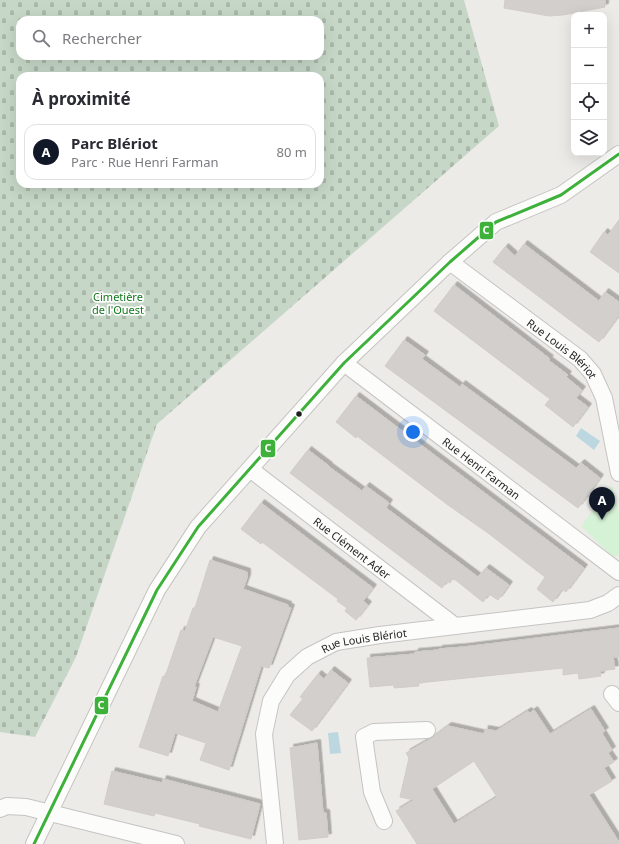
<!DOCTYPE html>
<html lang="fr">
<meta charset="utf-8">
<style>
body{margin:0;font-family:"Noto Sans",sans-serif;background:#f2f2f3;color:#2b2b33}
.controls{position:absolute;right:12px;top:12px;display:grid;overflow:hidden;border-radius:8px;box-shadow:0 4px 16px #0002}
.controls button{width:36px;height:36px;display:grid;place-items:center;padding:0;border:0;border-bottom:1px solid #e1e1e2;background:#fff;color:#2b2b33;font:20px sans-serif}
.you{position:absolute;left:413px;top:432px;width:14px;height:14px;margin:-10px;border:3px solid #fff;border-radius:50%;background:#1a73e8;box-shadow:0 0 0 6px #1a73e833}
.badge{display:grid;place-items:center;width:26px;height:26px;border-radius:50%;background:#111827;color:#fff;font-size:13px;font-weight:700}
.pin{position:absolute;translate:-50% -33px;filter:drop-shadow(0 1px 2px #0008)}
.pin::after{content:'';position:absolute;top:21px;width:14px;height:12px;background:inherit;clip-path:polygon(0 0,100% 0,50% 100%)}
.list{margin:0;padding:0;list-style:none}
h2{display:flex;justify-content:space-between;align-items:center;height:52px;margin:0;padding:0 16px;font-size:17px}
h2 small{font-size:13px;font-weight:400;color:#7c7c81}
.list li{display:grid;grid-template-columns:26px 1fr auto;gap:12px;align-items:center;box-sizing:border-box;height:56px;margin:0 8px 8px;padding:0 8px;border:1px solid #e1e1e2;border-radius:12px}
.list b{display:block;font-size:15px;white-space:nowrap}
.list p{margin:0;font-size:13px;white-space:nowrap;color:#7c7c81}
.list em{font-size:13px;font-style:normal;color:#7c7c81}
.icon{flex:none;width:22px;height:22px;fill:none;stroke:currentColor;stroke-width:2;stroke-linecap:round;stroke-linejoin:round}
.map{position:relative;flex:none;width:619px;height:844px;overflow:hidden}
.search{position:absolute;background:#fff;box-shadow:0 4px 16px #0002;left:16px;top:16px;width:308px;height:44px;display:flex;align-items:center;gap:10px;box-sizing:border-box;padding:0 14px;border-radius:12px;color:#7c7c81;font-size:15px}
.panel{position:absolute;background:#fff;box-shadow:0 4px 16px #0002;left:16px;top:72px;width:308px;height:116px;border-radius:12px}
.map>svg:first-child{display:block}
.cemetery{fill:url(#cemetery-stones);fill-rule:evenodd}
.park{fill:#d6f2d6}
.water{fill:#bcd7df}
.building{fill:#d2cfcc;stroke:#d0cdc9;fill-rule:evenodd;filter:url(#shadow)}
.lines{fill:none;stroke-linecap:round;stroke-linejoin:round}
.street-casing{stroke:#c5c4c3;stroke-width:18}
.street{stroke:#fcfcfb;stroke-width:16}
.bus-1-casing{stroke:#fff;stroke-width:6}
.bus-1{stroke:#3eb13a;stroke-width:3}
.bus-dot{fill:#1e1e1e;stroke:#fff;stroke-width:1.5}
.labels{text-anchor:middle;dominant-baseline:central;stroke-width:3.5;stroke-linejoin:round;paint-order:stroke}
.park-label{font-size:11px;fill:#10791b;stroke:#fff}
.street-label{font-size:11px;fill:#1e1e1e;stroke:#fff}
.line-badge{stroke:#fff;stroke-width:1.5}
.badge-label{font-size:11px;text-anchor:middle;font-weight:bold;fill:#fff}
</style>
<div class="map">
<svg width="619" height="844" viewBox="0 0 619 844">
<defs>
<pattern id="cemetery-stones" width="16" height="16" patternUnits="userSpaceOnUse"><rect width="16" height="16" fill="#c6d7c7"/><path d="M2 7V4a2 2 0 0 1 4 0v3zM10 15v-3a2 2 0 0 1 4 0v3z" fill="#aab8aa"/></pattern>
<filter id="shadow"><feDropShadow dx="3.5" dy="-3.5" stdDeviation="0" flood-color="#0004"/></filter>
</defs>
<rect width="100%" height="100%" fill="#edebe7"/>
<!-- cemetery -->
<path class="cemetery" d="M0,0H464L499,126L157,424L76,657L35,737L0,732ZM20,20H320V56H20ZM20,76H320V184H20Z"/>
<!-- park -->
<path class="park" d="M612,485L619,513V554L614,558L581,526Z"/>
<!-- water -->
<g class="water">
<path d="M581,428L600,441L594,450L576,436Z"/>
<path d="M338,732L341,753L330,754L328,733Z"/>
</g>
<!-- building -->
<g class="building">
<path d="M505,0H605V7L563,15L549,16L504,8Z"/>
<path d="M619,220V273L590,252L604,232L608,235Z"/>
<path d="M524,244L599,301L605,292L619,302V315L599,342L493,262L505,247L515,256Z"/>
<path d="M454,285L550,359L548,360L568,375L566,377L582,390L576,398L588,407L573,427L545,405L550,399L434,311Z"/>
<path d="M404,340L425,355L422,359L460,387L462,384L576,468L581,463L600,478L578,508L385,366Z"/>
<path d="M356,396L584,568L566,592L562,589L553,602L537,589L545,577L488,533L448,505L357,436L356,438L336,422Z"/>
<path d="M308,450L329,466H328L362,491L366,486L389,503L386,508L478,577L486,568L509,585L498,600L489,594L483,602L453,578L450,583L447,581L442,588L290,473Z"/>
<path d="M261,503L373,588L363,601L368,605L356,620L345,611L347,608L337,601L338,599L262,542L261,544L241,529Z"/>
<path d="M210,560L247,572V578L243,589L288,605V607L291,608L269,668L261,666L229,770L200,760L206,743L175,733L168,756L139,747L163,676L165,677L181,630L185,631L193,608H195ZM213,637L242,646L218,712L192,701L196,687H194Z"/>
<path d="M619,628V657H613L615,669L600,671L601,676L579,679L578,673L563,675V668L418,683L419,686L394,688V685L370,687L367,658L415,654V652L439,650V649L464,647Z"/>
<path d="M331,670L348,683L312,731L290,715L303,699L300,697L318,674L324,679Z"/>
<path d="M591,709L605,731L602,733L612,750L608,753L614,762L604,768L612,781L589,795L619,842V844H417L396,811L414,800L400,797L409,758L406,753L432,738L448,726L484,734L485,729L496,731L528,711L530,713L534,710L550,734ZM474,761L497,797L454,824L432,789Z"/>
<path d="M317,743L323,813H326L328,837L299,840L290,748Z"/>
<path d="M112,771L162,783L163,779L260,804L251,839L199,826L200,824L155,813L154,816L104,804Z"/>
</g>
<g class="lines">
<!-- street casing -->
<g class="street-casing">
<g id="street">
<path id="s1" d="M450,262L580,359L593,374L604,398L619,473"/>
<path id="s2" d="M344,363L619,572"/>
<path id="s3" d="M250,469L455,626"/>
<path d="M612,694L619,703"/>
<path d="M0,809L7,806L26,807L176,844"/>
<path d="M384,821L372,792L364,737L374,732L427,730"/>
<path d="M34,844L157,590L198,527L344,363L450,262L496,222L561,195L619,154"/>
<path id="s4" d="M275,844L264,734L271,701L287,675L307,657L336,642L380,635L590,610L608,603L619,595"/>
</g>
</g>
<!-- street -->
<use href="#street" class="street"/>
<!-- bus-1 casing -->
<g class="bus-1-casing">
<path id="bus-1" d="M34,844L157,590L198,527L344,363L450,262L496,222L561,195L619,154"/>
</g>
<!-- bus-1 -->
<use href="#bus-1" class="bus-1"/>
</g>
<!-- markers -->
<circle class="bus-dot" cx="299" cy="414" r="3.5"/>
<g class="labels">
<!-- park labels -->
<g class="park-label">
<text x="118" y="296">Cimetière<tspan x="118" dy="13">de l'Ouest</tspan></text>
</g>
<!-- street labels -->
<g class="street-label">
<text stroke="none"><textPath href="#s1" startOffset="142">Rue Louis Blériot</textPath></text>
<text stroke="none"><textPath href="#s2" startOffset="173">Rue Henri Farman</textPath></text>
<text stroke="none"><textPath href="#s3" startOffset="129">Rue Clément Ader</textPath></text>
<text stroke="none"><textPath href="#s4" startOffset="262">Rue Louis Blériot</textPath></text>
</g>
</g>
<g class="line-badge">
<rect x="479" y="221" width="15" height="19" rx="4" fill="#3eb13a"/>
<rect x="260" y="439" width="16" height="19" rx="4" fill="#3eb13a"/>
<rect x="94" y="696" width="15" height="19" rx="4" fill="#3eb13a"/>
</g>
<g class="badge-label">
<text x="486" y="234">C</text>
<text x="268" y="452">C</text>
<text x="101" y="709">C</text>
</g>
</svg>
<div class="controls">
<button>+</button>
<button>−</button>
<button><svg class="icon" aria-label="locate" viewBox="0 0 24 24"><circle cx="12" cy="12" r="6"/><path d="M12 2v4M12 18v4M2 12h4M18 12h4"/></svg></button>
<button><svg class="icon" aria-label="layers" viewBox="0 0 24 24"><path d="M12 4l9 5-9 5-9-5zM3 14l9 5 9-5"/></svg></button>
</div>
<div class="you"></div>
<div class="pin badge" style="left:602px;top:520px">A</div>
<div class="search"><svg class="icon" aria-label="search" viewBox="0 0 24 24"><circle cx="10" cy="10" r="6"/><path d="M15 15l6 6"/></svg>Rechercher</div>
<section class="panel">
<h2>À proximité<small></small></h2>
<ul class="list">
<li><span class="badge">A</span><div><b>Parc Blériot</b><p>Parc · Rue Henri Farman</p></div><em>80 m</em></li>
</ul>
</section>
</div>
